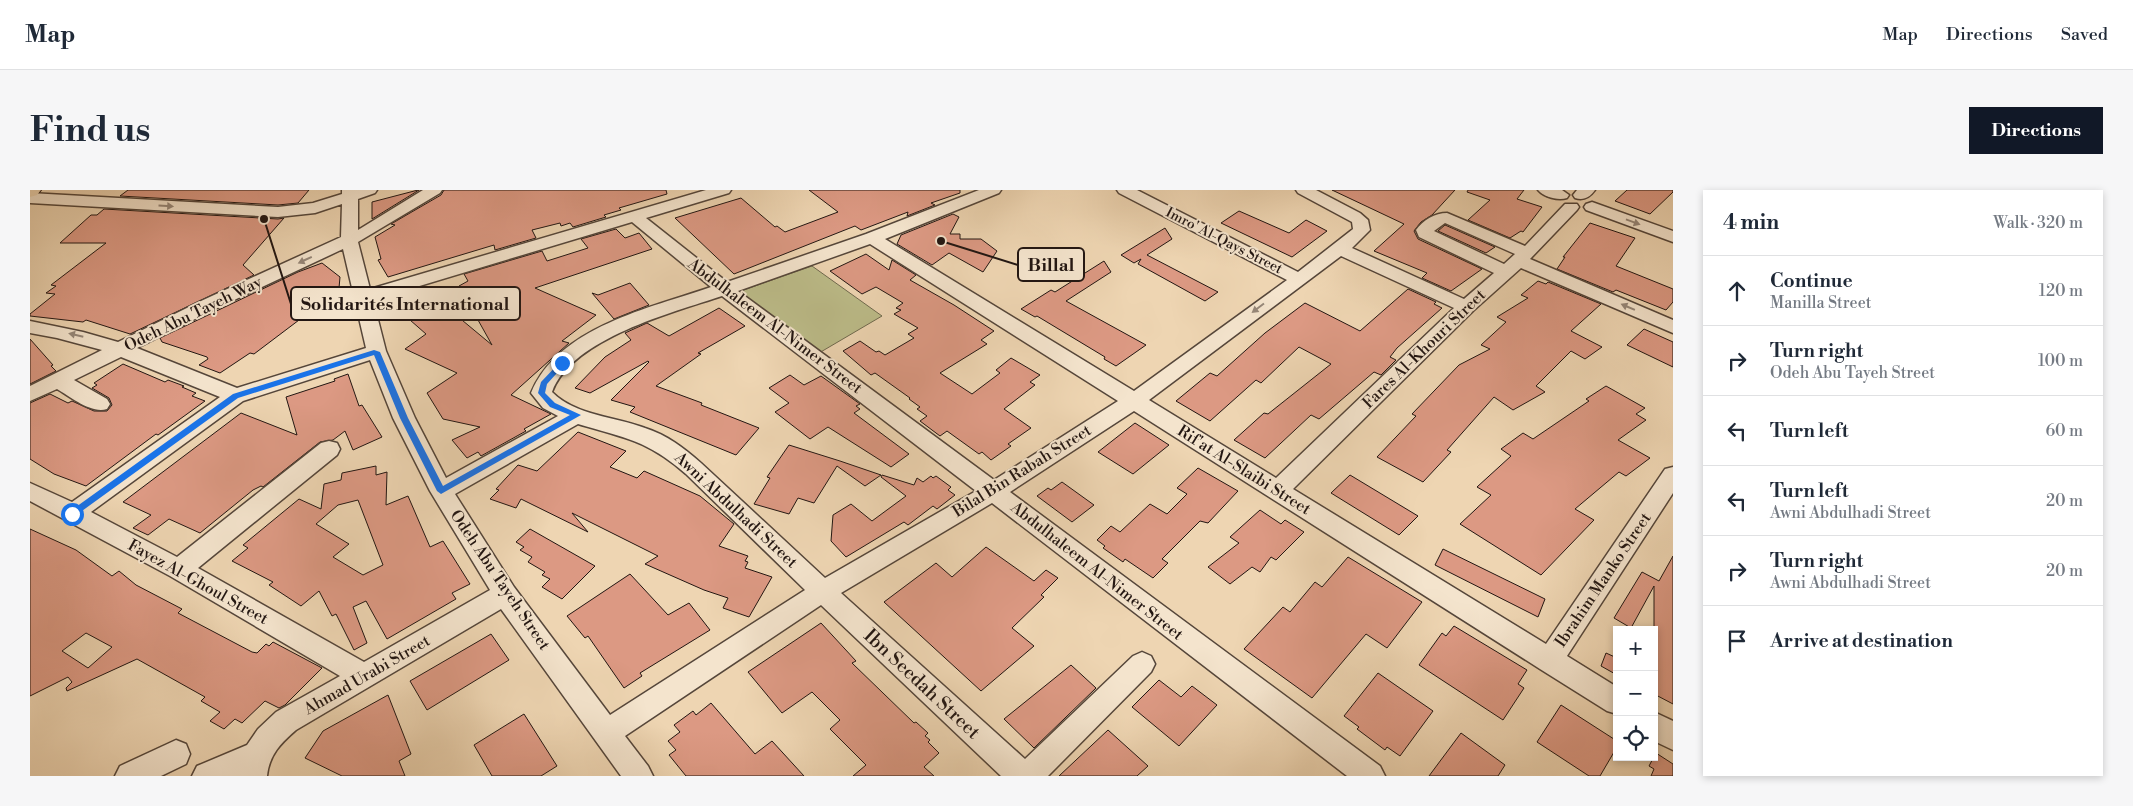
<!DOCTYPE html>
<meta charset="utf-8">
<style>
body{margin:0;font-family:"Libre Bodoni",serif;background:#f6f6f7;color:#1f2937}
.controls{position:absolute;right:15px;bottom:15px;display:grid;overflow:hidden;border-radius:0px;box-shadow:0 2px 8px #0003}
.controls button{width:45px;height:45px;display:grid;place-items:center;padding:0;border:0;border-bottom:1px solid #e0e1e3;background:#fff;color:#1f2937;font:25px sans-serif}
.stop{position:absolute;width:15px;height:15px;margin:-11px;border:4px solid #1a73e8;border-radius:50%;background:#fff}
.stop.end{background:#1a73e8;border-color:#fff;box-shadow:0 1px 5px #0008}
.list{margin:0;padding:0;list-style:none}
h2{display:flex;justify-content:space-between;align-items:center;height:65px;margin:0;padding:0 20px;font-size:21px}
h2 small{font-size:16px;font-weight:400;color:#747a83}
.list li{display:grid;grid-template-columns:32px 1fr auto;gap:15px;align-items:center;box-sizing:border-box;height:70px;padding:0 20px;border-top:1px solid #e0e1e3}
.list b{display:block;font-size:19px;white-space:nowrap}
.list p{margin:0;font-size:16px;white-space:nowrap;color:#747a83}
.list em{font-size:16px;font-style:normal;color:#747a83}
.icon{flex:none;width:28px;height:28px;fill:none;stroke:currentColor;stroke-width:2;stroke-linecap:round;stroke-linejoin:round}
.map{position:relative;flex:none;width:1643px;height:586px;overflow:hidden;border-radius:0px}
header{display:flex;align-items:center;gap:30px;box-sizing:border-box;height:70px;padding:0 25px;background:#fff;border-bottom:1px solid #e0e1e3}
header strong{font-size:24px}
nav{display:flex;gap:28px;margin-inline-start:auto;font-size:18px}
.intro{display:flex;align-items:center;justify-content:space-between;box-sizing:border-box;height:120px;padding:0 30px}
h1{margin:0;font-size:35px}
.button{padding:12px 22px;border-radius:0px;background:#111827;color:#fff;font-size:18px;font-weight:700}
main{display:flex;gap:30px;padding:0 30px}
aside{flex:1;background:#fff;border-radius:0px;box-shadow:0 2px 8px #0003}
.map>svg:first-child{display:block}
.green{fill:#bcbc89;stroke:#6f694e}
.building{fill:#dc9983;stroke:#221612;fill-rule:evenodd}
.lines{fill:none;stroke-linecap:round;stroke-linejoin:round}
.minor-casing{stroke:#55463a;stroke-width:3}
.major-casing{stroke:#221612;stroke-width:2}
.minor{fill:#f4e4cd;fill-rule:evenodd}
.major{fill:#eed5b2;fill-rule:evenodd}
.oneway{fill:#968779}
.route{fill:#1a73e8}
.labels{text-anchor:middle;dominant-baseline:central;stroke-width:4;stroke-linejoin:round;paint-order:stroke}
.far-street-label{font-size:14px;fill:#221612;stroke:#f4e4cd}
.street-label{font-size:16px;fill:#221612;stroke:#f4e4cd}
.near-street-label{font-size:19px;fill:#221612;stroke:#f4e4cd}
.leader{fill:none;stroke:#221612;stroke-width:2}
.callout-dot{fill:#221612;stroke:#f4e4cd;stroke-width:2}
.callout{fill:#f4e4cd;stroke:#221612;stroke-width:2}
.callout-label{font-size:18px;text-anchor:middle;font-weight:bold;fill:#221612}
</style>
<header>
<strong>Map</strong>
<nav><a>Map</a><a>Directions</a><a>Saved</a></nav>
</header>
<div class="intro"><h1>Find us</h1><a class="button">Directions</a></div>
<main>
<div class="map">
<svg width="1643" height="586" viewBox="0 0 1643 586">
<rect width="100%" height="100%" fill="#eed5b2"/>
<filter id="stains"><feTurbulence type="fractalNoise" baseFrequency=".004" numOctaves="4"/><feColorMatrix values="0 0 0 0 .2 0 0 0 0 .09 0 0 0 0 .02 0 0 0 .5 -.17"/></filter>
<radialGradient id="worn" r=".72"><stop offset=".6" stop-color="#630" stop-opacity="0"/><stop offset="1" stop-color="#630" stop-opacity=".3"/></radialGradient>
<!-- green -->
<path class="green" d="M782,76L852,126L789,163L708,102Z"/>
<!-- building -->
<g class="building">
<path d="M98,0H279L268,13L248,15L90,6Z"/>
<path d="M388,0H389L342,29V12Z"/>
<path d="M414,0H636L637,4L589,18L591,20L574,25L576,27L543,37L540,33L531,36L530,33L502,40L506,48L465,60L464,55L358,87L348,70L351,69L345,47L365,35L361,34L411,5Z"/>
<path d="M779,0H930V3L901,13L905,15L877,26L878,22L831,40L825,36L704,84L645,28L711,8L745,37L747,36L755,42L808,22Z"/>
<path d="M1302,0H1425L1402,25L1391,32L1384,41L1388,49L1452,79L1421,101L1392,88L1397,83L1344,61L1374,34Z"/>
<path d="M1438,0H1494L1487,9L1512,17L1493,42L1491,41L1480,48L1438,30L1460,10L1437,2Z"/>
<path d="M1597,0H1643V2L1620,24L1585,11Z"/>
<path d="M74,19L248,29L254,28L213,75L224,85L100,144L56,130L53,132L0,126V124L25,104L16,103L26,96L21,95L76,53H30L61,25H67Z"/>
<path d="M1209,21L1259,43L1276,30L1297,41L1262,67L1191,33Z"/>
<path d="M923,24L929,27L920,44H930V49H951L967,61L953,82L919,63L902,75L867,54L871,45Z"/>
<path d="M1560,33L1605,48L1586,76L1643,99V112L1636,120L1586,100L1583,102L1527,79L1535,67H1533Z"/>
<path d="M1415,35L1465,57L1456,63L1408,41Z"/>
<path d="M1135,38L1142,49L1117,65L1188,102L1175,111L1108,74L1111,69L1104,73L1091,65Z"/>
<path d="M586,39L595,48L609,43L622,59L505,98L566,125L532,151L539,153L481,205L521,224L494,239L496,241L451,266L448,262L437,268L422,250L450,237L413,229L397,203L427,183L375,159L396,144L364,116L397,101L462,155L429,96L438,91L434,84L512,61L517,71L558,58L551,49Z"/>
<path d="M836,64L859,80L862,70L886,85L880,90L924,115L964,141L951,150L957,154L910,183L942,204L970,183L966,180L981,168L1010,185L1000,192L1005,195L974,219L1001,238L978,254L981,256L961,270L952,262L949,264L917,241L910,246L890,231L897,226L887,219L890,217L879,209L880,208L845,183L841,185L813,161L830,151L846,162L849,161L855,165L884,148L878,144L888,138L864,124L871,120L866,118L873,113L846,97L832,104L800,81Z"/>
<path d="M1074,71L1081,82L1036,111L1116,155L1086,176L1074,169L1075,167L1007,126L1005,127L991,119L1021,100L1025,102Z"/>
<path d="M292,73L310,87L307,120L273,127L224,164L220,163L190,183L169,175L178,169L177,167L132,152L130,148L268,82Z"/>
<path d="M1508,91L1516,94L1518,92L1571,114L1541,141L1572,157L1555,169L1541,161L1506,196L1515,202L1483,220L1464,207L1417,260L1421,262L1393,292L1347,267L1386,226L1382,224L1429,175L1460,159L1451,155L1476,132L1467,127L1498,108L1491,105Z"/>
<path d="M600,93L619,115L584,129L562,103L568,105Z"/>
<path d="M1378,99L1406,112L1404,114L1412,118L1367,158L1360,167L1366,170L1351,185L1344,182L1289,229L1281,225L1235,268L1204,250L1234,223L1238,224L1301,174L1269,157L1231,193L1226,190L1180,231L1146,211L1180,183L1187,186L1235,143L1275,113L1330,141Z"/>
<path d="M689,118L715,136L668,163L671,164L626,196L672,213L671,215L729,238L706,265L600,222L605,217L581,210L619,172L618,171L560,203L545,198L575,167L601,150L595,143L617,133L639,146Z"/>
<path d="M1614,139L1643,152V177L1597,155Z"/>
<path d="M0,149L23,175L21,176L26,181L0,194Z"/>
<path d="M93,174L135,192L138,190L154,196L152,197L166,203L162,206L175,211L128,245L126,244L56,296L24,284L0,269V213L20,204L38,213L42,211L64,221H77L82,215L79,208L62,198L67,195L64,193Z"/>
<path d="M318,184L329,216L332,215L352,247L323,260L315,241L303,250L290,252L233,297L231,296L223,300L170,343L139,329L118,345L103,338L121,325L93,312L211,223L267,245L256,207L305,191L304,189Z"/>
<path d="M760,185L774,195L791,186L830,214L826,216L830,219L824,223L879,264L861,277L798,237L780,249L745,222L759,213L739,198Z"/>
<path d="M1576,196L1615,218L1606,224L1616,230L1588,250L1620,268L1596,286L1589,282L1545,319L1564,330L1511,385L1430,334L1461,305L1447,297L1481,266L1471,259L1493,243L1503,249L1559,211L1556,209Z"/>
<path d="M1105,233L1139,255L1103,284L1068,262Z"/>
<path d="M548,242L596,261L580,277L607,288L614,281L670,306L704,334L689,356L718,366L715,371L718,372L715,378L742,387L719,427L693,418L698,408L674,400L615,374L628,366L542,323L558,342L491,309L486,318L460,309L469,300L466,299L488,275L507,281Z"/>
<path d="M759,255L810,271L851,285L835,296L807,276L784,313L768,308L759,324L724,314L740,288L737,287Z"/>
<path d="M346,276V285L357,282L356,315L378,306L400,357L413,351L440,394L422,403L426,409L357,449L336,411L323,417L337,453L324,460L306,424L302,426L289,401L271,416L239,395L243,392L202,371L218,358L213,355L269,309L291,319L294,294L311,290L312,283ZM328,310L353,375L333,385L303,367L319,354L286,334L308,315Z"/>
<path d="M1168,278L1208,301L1178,333L1170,331L1132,369L1138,373L1123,388L1095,369L1093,372L1073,358L1075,356L1067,350L1081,336L1090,342L1120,314L1137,324L1157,304L1147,298Z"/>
<path d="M852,285L884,295L887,288L893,292L901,286L903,288L906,286L921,297L918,300L925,305L907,319L903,316L878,335L874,332L816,367L801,351L803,325L821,314L842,331L876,306L851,287Z"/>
<path d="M1320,285L1388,326L1369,345L1301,303Z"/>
<path d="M1032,292L1064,315L1042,332L1007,306L1018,298L1021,300Z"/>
<path d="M1230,320L1251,334L1255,330L1274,342L1246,370L1241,367L1230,382L1222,377L1200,394L1178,377L1209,353L1200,347Z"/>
<path d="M0,339L46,360L82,386L89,381L106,395L152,419L148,423L222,462L227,463L236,454L239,456L243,452L292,478L255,515L249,518L235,511L212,533L205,529L194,539L180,531L190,522L171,511L175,507L107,469L37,501L36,498L42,492L38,487L0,506ZM56,443L82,457L58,478L32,461Z"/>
<path d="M500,339L565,376L532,409L512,397L520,389L512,385L515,382L498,372L502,367L490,360L494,357L486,352Z"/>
<path d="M956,357L1004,391L1016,380L1028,388L1011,405L1014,407L982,438L1004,456L951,501L854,412L906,373L922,387Z"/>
<path d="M1413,359L1515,409L1508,427L1405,375Z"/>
<path d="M1643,366V514L1624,504V396L1601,438L1584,428L1612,382L1629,391Z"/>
<path d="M1318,367L1392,412L1357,458L1336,444L1282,508L1214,459L1253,417L1260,422L1285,392L1292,397Z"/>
<path d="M600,384L638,425L659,413L680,440L610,483L612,486L594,498L558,446L555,448L537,426Z"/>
<path d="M791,433L826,471L822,473L884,533L886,532L898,543L895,546L900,550L898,552L909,563L894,577L904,586H823L836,575L800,539L810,530L782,502L752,523L718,482Z"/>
<path d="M1424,436L1497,480L1488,494L1494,498L1473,530L1389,475L1412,443L1416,446Z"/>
<path d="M461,444L479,470L397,520L380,491Z"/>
<path d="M1576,463L1587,468V485L1571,476Z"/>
<path d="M1041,475L1066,498L1004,558L974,529Z"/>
<path d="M1348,483L1403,521L1370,566L1357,557L1355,560L1327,539L1329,537L1314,526Z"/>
<path d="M1129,490L1151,507L1162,496L1187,515L1149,556L1102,517Z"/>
<path d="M358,505L381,564L369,571L375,586H312L275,568L293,541Z"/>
<path d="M681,513L725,564L742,551L774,586H656L639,565L646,560L638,551L650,542L644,535L663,521L666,525Z"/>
<path d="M1531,515L1587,551V557L1570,586H1559L1507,552Z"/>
<path d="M494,524L527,576L511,586H462L444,555Z"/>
<path d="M1078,540L1118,576L1107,586H1029Z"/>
<path d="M1431,543L1475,575L1468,586H1399Z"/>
<path d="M1626,563L1643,574V586H1621L1624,579L1619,576Z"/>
</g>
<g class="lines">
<!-- minor casing -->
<g class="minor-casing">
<g id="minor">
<path d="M312,0H347L345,3L328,9V40L393,0H412L410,3L328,52L340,99L676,0H701L699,3L616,28L697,92L836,44L949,0H971L969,3L855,49L1104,201L1257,90L1089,3L1087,0H1107L1268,82L1323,39L1322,32L1268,3L1266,0H1286L1330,23L1338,30L1340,40L1322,58L1434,109L1464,83L1389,47L1386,40C1393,30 1405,23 1417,23L1495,56L1535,14H1547L1549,17L1547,20L1500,69L1643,130V143L1491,78L1443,121L1263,299L1516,454L1635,279L1643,277V303L1537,466L1587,497V524L1577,521L1510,479L1104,221L980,302L1350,576L1355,586H1317L962,313L811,403L995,569L1103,466L1112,462L1121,466L1125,474L1121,482L1018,586H971L791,415L595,546L618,576L623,586H591L471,419L266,540C251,553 239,565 237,586H162L167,576L217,555L228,539L246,522L310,486L140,386L0,311V293L42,312L190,207L91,167L44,190L77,209L80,214L77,219C61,224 41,207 27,199L0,211V196L72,160L27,148L0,143V131L53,142L88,152L171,111L311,47L312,14L285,23L248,27L0,13V3L248,17L283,13L312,4ZM602,32L681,97C620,118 528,137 501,203L513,218L528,226L416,288L385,228L356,161L343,110ZM1415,33L1485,64L1474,74L1404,41ZM840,54L1088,211L964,290L708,101ZM313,59L336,158L207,198L107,158L185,119ZM1311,66L1424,118L1246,288L1119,210ZM692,106L946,301L795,388L671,273C654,258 637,245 615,238C584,226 546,226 522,202C542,148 642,123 692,106ZM340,170L363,228L400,301L460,400L334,472L168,378L307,265L310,259L307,253L299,251L291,253L147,367L61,322L213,211ZM548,234C595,248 617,250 656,284L775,400L580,525L484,397L425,304Z"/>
<path d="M1508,0H1532L1539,5L1537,8C1528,11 1514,7 1508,0Z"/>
<path d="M1547,0H1565C1560,7 1554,11 1545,8L1543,5Z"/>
<path d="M1562,12L1643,41V52L1556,20L1554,17L1556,14Z"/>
<path d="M1624,522L1643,531V560L1624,551Z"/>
<path d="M146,550L156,554L160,564L156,574L131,586H85L90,576Z"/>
</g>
</g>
<!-- major casing -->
<g class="major-casing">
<path id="major" d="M0,0H11L7,5L0,7Z"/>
</g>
<!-- minor -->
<use href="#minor" class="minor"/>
<!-- major -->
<use href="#major" class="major"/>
</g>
<!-- one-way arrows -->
<defs><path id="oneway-solid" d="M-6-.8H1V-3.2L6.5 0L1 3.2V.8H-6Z" transform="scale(1.25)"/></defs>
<g class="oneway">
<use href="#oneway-solid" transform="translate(136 16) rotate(3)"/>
<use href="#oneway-solid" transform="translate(1603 32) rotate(20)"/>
<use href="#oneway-solid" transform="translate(275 70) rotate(155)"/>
<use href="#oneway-solid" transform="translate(1598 117) rotate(-157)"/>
<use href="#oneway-solid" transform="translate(1228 118) rotate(143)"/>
<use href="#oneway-solid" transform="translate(46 145) rotate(-167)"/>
</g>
<!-- route -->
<path class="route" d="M344,160L350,162L378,228L413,296L540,225L520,217L508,203L511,192L530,172L536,173L517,194L515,203L525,213L551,225L411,304L407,301L370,228L344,165L208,208L45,326H39V322L203,204Z"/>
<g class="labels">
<!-- far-street labels -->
<g class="far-street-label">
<text transform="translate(1194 51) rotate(27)">Imro' Al-Qays Street</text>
</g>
<!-- street labels -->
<g class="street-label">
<text transform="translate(163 124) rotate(-26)">Odeh Abu Tayeh Way</text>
<text transform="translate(745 136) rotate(37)">Abdulhaleem Al-Nimer Street</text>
<text transform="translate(1394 159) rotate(-44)">Fares Al-Khouri Street</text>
<text transform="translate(1214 280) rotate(32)">Rif'at Al-Slaibi Street</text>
<text transform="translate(992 281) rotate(-32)">Bilal Bin Rabah Street</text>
<text transform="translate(706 320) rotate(43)">Awni Abdulhadi Street</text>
<text transform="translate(1067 381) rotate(38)">Abdulhaleem Al-Nimer Street</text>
<text transform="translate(470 390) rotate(56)">Odeh Abu Tayeh Street</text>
<text transform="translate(1573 390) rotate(-56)">Ibrahim Manko Street</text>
<text transform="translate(168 392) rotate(29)">Fayez Al-Ghoul Street</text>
<text transform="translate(337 485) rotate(-30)">Ahmad Urabi Street</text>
</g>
<!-- near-street labels -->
<g class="near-street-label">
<text transform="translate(892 494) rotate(43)">Ibn Seedah Street</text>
</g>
</g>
<!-- callouts -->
<path class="leader" d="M911 51L988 75M234 29L261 114"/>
<g class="callout-dot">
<circle cx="911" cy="51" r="5"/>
<circle cx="234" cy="29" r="5"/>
</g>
<g class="callout">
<rect x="988" y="58" width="66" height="33" rx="5"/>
<rect x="261" y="97" width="229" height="33" rx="5"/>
</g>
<g class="callout-label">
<text x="1021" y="81">Billal</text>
<text x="375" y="120">Solidarités International</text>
</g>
<rect width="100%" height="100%" filter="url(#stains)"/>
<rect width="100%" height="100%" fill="url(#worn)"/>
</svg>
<div class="controls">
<button>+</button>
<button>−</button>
<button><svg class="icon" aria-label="locate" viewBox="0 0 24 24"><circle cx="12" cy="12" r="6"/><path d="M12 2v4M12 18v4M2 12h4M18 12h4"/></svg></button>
</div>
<div class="stop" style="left:42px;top:324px"></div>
<div class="stop end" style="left:532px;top:173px"></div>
</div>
<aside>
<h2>4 min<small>Walk · 320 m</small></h2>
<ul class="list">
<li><svg class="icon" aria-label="ahead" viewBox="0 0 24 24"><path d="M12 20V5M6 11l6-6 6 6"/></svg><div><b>Continue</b><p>Manilla Street</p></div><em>120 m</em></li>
<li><svg class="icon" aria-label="right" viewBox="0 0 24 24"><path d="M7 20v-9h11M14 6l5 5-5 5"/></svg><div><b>Turn right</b><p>Odeh Abu Tayeh Street</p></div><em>100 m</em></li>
<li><svg class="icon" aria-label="left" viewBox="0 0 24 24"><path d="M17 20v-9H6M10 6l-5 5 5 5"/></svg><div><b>Turn left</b></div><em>60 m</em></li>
<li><svg class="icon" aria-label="left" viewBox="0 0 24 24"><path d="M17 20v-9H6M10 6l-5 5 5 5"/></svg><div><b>Turn left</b><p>Awni Abdulhadi Street</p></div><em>20 m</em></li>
<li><svg class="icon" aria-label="right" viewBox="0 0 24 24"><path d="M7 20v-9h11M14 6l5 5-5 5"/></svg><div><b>Turn right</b><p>Awni Abdulhadi Street</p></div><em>20 m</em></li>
<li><svg class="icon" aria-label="arrive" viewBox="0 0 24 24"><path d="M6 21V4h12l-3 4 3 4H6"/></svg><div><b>Arrive at destination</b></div></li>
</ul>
</aside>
</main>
